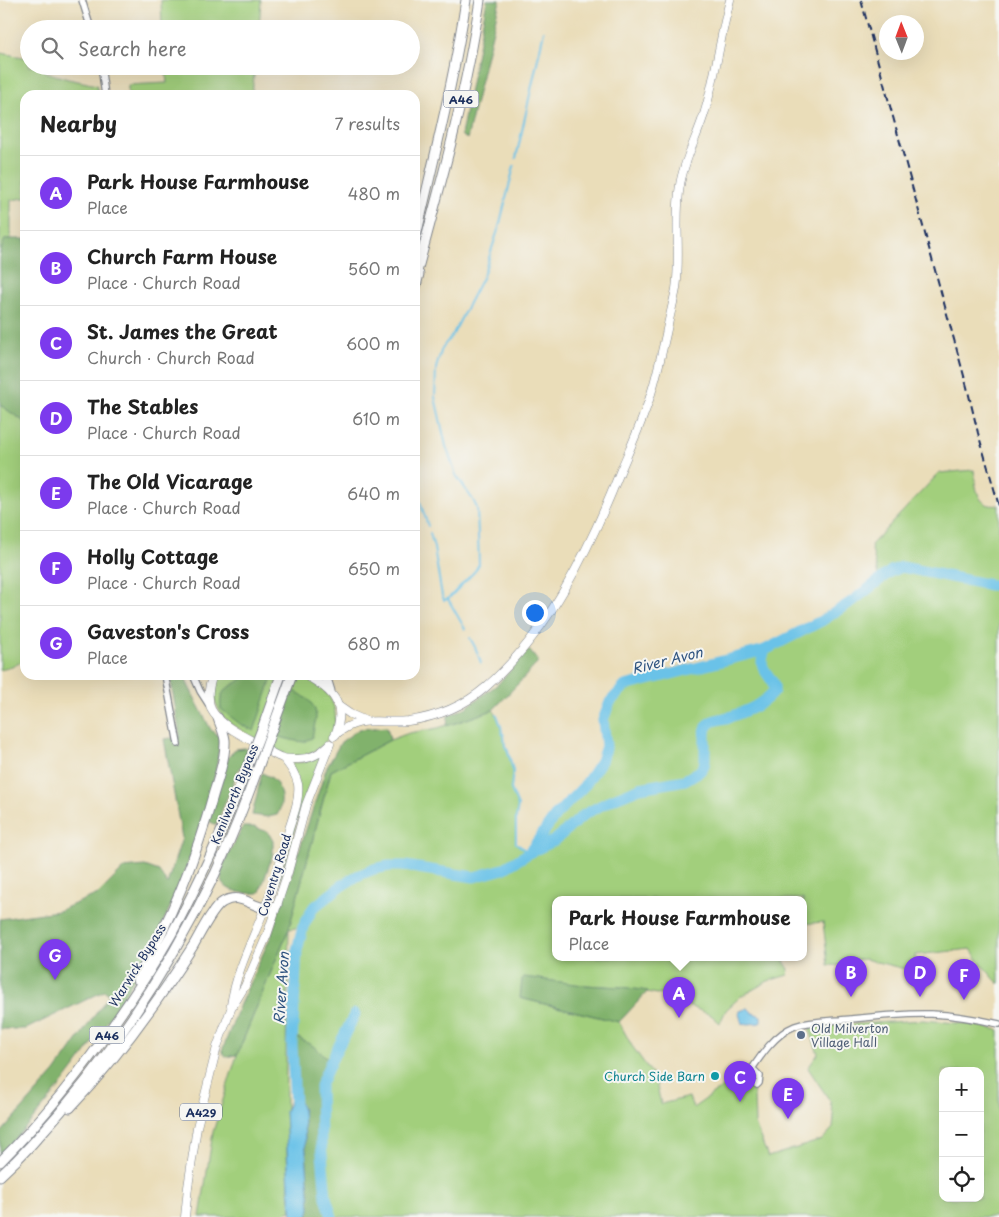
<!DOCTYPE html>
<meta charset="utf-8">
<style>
body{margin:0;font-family:"Playpen Sans",sans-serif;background:#f6f6f6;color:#222}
.controls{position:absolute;right:15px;bottom:15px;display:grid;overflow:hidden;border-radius:10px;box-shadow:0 5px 20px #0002}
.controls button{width:45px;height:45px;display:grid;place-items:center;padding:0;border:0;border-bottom:1px solid #e0e0e0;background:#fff;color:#222;font:25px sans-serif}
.compass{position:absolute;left:879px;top:15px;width:45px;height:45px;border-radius:50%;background:#fff;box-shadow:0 5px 20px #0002;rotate:359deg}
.you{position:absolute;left:534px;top:612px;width:18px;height:18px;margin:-12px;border:4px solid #fff;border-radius:50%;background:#1a73e8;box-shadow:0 0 0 8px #1a73e833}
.badge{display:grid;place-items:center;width:32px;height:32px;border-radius:50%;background:#7c3aed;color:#fff;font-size:16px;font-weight:700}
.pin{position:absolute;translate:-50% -41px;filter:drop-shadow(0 1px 2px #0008)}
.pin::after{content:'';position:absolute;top:26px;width:18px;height:15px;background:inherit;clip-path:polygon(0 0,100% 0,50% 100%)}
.popup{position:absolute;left:552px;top:896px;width:255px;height:65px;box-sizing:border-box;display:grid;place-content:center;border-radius:10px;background:#fff;filter:drop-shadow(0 1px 4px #0005);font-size:16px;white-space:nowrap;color:#767676}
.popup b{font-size:19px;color:#222}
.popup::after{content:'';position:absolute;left:50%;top:100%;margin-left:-10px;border:10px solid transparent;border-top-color:#fff}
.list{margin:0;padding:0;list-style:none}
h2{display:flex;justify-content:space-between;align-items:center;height:65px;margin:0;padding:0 20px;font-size:21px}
h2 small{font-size:16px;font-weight:400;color:#767676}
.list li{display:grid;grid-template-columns:32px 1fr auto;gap:15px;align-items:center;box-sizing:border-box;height:75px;padding:0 20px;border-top:1px solid #e0e0e0}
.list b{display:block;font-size:19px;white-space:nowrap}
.list p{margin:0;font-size:16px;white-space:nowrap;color:#767676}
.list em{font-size:16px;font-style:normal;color:#767676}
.icon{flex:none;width:28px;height:28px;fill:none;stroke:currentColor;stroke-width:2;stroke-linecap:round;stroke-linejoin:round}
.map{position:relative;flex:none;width:999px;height:1217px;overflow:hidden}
.search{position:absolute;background:#fff;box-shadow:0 5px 20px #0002;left:20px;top:20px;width:400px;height:55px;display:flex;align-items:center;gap:12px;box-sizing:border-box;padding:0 18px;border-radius:28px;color:#767676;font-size:19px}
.panel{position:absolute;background:#fff;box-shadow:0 5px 20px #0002;left:20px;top:90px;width:400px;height:590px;border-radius:15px}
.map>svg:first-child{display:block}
.green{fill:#a2cf7c;stroke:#5e7f6d;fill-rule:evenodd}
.forest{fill:#81b26c;stroke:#4e7065}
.water{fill:#6bc2e8;stroke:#4378a3}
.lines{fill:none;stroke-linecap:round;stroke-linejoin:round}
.stream{stroke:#6bc2e8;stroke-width:2}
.river{stroke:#6bc2e8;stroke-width:11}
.minor-casing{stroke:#82868c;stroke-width:8}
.major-casing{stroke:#82868c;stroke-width:9}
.highway-casing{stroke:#82868c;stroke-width:11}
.minor{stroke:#fff;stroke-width:5.5}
.major{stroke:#fff;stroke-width:8}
.highway{stroke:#fff;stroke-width:9}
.rail{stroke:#1b2f5e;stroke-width:2;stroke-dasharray:8 4;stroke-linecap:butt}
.highway-bridge-casing{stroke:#82868c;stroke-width:11;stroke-linecap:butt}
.highway-bridge{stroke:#fff;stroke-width:9}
.service-dot{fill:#5c6f8a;stroke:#f6f6f2;stroke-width:2}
.culture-dot{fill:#0f9aa8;stroke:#f6f6f2;stroke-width:2}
.labels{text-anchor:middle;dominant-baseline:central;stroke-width:4;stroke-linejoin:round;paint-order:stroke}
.shield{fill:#f6f6f2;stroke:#5d6b8a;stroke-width:1}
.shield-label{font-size:11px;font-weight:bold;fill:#1b2f5e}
.street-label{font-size:12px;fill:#1b2f5e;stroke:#f6f6f2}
.service-label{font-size:12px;fill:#4e5e75;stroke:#f6f6f2;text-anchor:start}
.culture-label{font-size:12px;fill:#0d838f;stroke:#f6f6f2;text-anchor:end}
.water-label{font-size:14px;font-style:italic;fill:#2f5480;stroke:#f6f6f2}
</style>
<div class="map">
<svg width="999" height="1217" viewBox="0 0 999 1217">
<rect width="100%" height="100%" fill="#f6f6f2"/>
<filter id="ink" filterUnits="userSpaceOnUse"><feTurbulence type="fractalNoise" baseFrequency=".02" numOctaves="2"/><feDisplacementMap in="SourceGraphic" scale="10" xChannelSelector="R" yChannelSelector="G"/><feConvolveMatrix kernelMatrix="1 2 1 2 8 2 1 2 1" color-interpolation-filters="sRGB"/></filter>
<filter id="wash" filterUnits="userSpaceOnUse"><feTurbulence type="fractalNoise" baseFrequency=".0096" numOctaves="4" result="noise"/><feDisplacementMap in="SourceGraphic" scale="20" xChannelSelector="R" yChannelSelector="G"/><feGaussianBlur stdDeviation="1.12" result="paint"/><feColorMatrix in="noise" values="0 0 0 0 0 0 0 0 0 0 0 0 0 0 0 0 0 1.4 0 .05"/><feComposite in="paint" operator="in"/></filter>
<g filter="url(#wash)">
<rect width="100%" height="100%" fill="#eaddb9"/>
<!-- green -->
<g class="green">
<path d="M161,0H261L259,29H162Z"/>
<path d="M0,53L29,58V66H44L45,72L68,79L97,85L98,95H25V198L11,200V239H5L0,254Z"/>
<path d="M165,66H255L252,95H128V85L167,83Z"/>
<path d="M0,405L25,422V660L12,667L0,670Z"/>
<path d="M974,470C976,487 976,509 999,505V984L981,964L971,949L915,955L917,972L865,959L851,960V966L828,965L823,922L803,924V899H555V957H781L789,969L788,975L768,981L740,997L726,1010L720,1023L711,1015L662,995L622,987L583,985L520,998L619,1022L632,1046L655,1078L661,1104L689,1097L693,1108L745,1071L754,1094L755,1124L768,1157L822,1140L833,1128L834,1117L830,1101L808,1068L818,1054L809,1027L923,1020L967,1024L999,1030V1217H332L326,1197L321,1143L320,1086L331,1061L293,1035L297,950L302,927L289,929C287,1023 282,1117 291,1211L275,1217H200L213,1132L237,1055L289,928L331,771L390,740L409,733L438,728L493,710C499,717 500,724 502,733L504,735L505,746L508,751L513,771L511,789L518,806L516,818V843L529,853L555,816L585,785L601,761L606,746L603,720L610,702L625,686L765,650L823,620L854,600L879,580L871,545L939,473ZM943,1071H980V1198H943Z"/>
<path d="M218,675C238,675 258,675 278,675C285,675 295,673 301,675C304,676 308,679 311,681C318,685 324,689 328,695C348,721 324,758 293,756C279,755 250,735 236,727C216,715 210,697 218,675Z"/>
<path d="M322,756L300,810L287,857L277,890L273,898L286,855L298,808L292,763L305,762Z"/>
</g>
<!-- forest -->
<g class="forest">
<path d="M487,0H500L467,139L461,135Z"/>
<path d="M5,239H25V422L0,405V254Z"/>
<path d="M529,650L538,661L534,667L493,710L447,726L448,716L467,707L498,684Z"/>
<path d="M170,675H185L188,685L211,730L219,736C220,765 210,793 202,821C165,946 91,1061 0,1155V1134L55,1072L109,995L107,992L104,991L26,1029H0V919L58,911L98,894L124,868L145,866L159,871L167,884L182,838L164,739L180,737Z"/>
<path d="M246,675H273L254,731L240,724L221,709C218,684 234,689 246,675Z"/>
<path d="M291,689C303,695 317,703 316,718C315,725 313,731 312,738L304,742L296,741L275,736V733Z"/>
<path d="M387,727L390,740L331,771L289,928L237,1055L226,1057L222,1051L240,1004L271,936L326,769L341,742L359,729Z"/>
<path d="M245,748L247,749L244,764L239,768L216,825L209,821L228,758L235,749Z"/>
<path d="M262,773C266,775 271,777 273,779C282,789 284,804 277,815L268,817L252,815Z"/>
<path d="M243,827H254L268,832L273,841V854L260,892L258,893C245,894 220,893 221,874C221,865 238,837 243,827Z"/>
<path d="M524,977L583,985L622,987L648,991L619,1022L520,998L522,979Z"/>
<path d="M293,1035L313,1046L331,1061L320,1086L321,1143L326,1197L332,1217H308L310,1208L303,1111L295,1090Z"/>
</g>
<!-- water -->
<g class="water">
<path d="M748,1008L753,1013L761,1016V1021L760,1023L748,1024L742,1023L739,1014L740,1011Z"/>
<path d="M295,1090L303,1111L310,1208L308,1217H292L289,1186L285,1111Z"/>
</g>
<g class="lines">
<!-- stream -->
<g class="stream">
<path d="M516,158L544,31"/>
<path d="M415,486L428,526"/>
<path d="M430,533L434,548L442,596L444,600L448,599L465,629"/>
<path d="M448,599L475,571L479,564L477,508L473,500L456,475L446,446L435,397L436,368L442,348L453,334L483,276L499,227L514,166"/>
<path d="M470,638L475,647L481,663"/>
<path d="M497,715L501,726L502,733L504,735L505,746L508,751L513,771L511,789L518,806L516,818V843L529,853"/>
</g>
<!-- river -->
<g class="river">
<path d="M529,853L555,816L585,785L601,761L606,746L603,720L610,702L625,686L765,650L823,620L854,600L891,571L902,567L990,585H999"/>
<path d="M295,1105L292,1044L297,950L303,927L313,908L341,886L357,876L374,869L389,866H405L474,877L503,869L529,853L555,840L585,814L613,799L640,788L685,780L700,771L704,766L705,759V732C706,728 707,725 711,722C716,719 724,719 730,717C746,711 763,705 774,691C776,679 762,673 762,662C762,658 764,653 765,650"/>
<path d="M332,1217L326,1197L321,1143L320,1086L331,1061L355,1014"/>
</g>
</g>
</g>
<g filter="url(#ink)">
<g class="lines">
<!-- minor casing -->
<g class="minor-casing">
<g id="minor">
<path d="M82,0L91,29"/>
<path d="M101,66L105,95"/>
<path d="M165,675L178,744"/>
<path d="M193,675L200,691L209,705"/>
<path d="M752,1068L760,1076L759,1083L757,1085L751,1081L750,1072C761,1055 775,1034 795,1026C809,1021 826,1021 840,1020C870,1017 902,1013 931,1014C954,1015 977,1019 999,1024"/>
</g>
</g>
<!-- major casing -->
<g class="major-casing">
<g id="major">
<path d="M213,675C209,685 207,698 211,709C219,725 245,737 260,745C267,750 275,756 283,758C287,759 291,759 295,759C308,760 320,754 329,745"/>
<path d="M305,675C331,689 348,703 335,735"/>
<path d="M337,705L350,714L366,721"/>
<path d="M334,736C360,714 377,724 408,721C436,717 464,706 486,687C550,631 589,550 620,472C632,444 645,416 653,387C658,370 662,352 666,334C669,319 673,304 676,289C681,254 674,219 680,185C684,159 698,136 705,111C716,75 720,37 730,0"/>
<path d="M231,1005C236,972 252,941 264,910C275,884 282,857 289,829C293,816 300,799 298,784C296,774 290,766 283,758"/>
<path d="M185,1217L188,1187L197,1127L217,1047L231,1009L245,986L267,935L288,872L306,805L330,744"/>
</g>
</g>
<!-- highway casing -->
<g class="highway-casing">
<g id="highway">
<path d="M415,241C433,161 454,81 466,0"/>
<path d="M415,279C440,187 466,95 480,0"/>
<path d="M415,290L419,274"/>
<path d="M325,675L330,691"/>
<path d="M262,729L281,675"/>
<path d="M271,732L292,675"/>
<path d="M137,979C171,920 196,858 214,792C219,777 226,755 225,740C224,732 220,725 218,718"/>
<path d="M70,1108C116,1059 157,1003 193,946C199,936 213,907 223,902C241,892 251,907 266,908C270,909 274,907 277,905"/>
<path d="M0,1162C44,1118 83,1069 118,1018C137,991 155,963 171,935C201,880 226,823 248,765"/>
<path d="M0,1176C11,1166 22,1155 32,1144C106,1064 168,971 215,874C231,839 245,804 258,768"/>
</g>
</g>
<!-- minor -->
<use href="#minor" class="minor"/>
<!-- major -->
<use href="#major" class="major"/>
<!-- highway -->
<use href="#highway" class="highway"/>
<!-- rail -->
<path class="rail" d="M861,0L967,387L978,433L999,506"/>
<!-- highway-bridge casing -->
<g class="highway-bridge-casing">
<g id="highway-bridge">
<path d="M248,765L262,729"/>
<path d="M258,768L271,732"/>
</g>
</g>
<!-- highway-bridge -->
<use href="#highway-bridge" class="highway-bridge"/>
</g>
</g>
<!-- markers -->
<circle class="service-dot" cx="801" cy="1035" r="5"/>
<circle class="culture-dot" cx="715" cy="1076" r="5"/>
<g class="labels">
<!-- shield labels -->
<g class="shield">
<rect x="443.5" y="90.5" width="35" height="17" rx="4"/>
<rect x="89.5" y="1026.5" width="35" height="17" rx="4"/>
<rect x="180" y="1103.5" width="42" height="17" rx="4"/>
</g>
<g class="shield-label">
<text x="461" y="99">A46</text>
<text x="107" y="1035">A46</text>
<text x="201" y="1112">A429</text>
</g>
<!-- street labels -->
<g class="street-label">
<text transform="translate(234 794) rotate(-68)">Kenilworth Bypass</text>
<text transform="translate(274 875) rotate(-73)">Coventry Road</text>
<text transform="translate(137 965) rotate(-58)">Warwick Bypass</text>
</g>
<!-- service labels -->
<g class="service-label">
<text x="811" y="1028">Old Milverton<tspan x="811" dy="14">Village Hall</tspan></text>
</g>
<!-- culture labels -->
<g class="culture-label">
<text x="705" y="1076">Church Side Barn</text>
</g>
<!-- water labels -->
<g class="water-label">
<text transform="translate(667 660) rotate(-14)">River Avon</text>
<text transform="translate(281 988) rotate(-86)">River Avon</text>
</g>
</g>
</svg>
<div class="controls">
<button>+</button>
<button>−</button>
<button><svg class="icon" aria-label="locate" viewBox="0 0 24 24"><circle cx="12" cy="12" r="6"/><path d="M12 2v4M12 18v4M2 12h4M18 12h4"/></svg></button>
</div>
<svg class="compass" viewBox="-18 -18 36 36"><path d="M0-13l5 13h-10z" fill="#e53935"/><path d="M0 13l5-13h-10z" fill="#767676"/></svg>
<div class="you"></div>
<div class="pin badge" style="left:679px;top:1018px">A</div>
<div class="popup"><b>Park House Farmhouse</b>Place</div>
<div class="pin badge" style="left:851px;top:997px">B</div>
<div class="pin badge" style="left:740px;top:1102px">C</div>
<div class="pin badge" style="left:920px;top:997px">D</div>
<div class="pin badge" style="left:788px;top:1119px">E</div>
<div class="pin badge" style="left:964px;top:1000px">F</div>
<div class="pin badge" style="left:55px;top:980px">G</div>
<div class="search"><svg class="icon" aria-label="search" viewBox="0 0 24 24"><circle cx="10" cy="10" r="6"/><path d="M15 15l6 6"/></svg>Search here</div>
<section class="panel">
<h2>Nearby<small>7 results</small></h2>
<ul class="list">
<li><span class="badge">A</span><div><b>Park House Farmhouse</b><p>Place</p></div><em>480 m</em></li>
<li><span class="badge">B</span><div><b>Church Farm House</b><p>Place · Church Road</p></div><em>560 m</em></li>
<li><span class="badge">C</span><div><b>St. James the Great</b><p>Church · Church Road</p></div><em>600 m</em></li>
<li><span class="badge">D</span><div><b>The Stables</b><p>Place · Church Road</p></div><em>610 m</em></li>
<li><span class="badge">E</span><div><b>The Old Vicarage</b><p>Place · Church Road</p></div><em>640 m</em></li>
<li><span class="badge">F</span><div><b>Holly Cottage</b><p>Place · Church Road</p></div><em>650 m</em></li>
<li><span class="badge">G</span><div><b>Gaveston's Cross</b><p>Place</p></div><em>680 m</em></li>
</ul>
</section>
</div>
